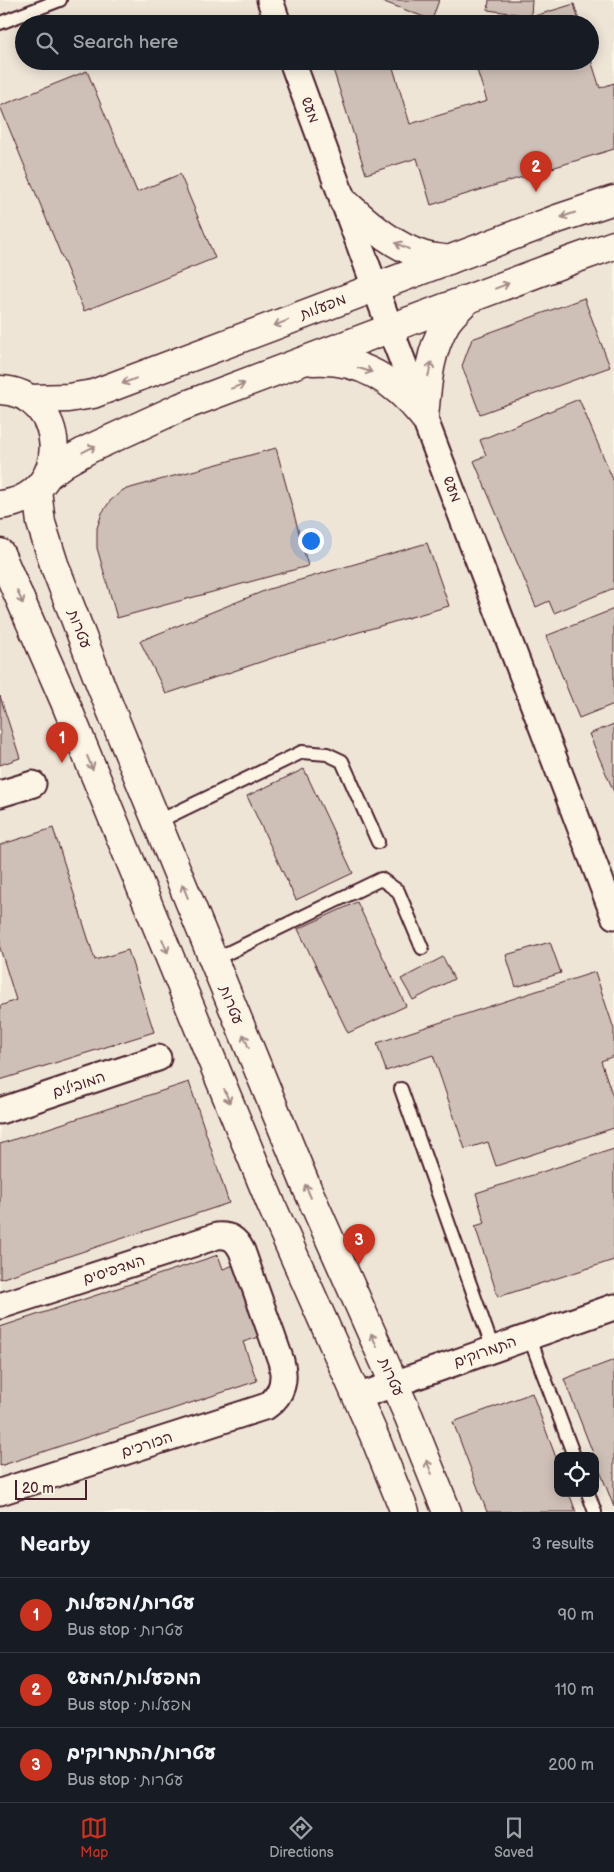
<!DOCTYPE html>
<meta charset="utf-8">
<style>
body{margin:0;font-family:"Balsamiq Sans","Playpen Sans Hebrew",sans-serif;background:#20242c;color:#f1f3f6}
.controls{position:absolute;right:15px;bottom:15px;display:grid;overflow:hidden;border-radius:10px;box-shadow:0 2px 12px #0003}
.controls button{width:45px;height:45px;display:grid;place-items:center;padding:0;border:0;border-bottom:1px solid #363941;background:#171b24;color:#f1f3f6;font:25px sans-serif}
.scale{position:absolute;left:15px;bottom:12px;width:72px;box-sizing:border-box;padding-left:5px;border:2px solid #4a1f2b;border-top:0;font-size:14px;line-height:18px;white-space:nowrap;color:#4a1f2b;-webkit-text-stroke:4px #fcf5e5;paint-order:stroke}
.you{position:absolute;left:310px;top:540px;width:18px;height:18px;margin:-12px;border:4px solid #fff;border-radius:50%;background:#1a73e8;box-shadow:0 0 0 8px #1a73e833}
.badge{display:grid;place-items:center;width:32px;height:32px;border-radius:50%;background:#c8321e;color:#fff;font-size:16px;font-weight:700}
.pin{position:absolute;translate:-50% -41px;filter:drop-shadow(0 1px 2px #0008)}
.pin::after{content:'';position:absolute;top:26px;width:18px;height:15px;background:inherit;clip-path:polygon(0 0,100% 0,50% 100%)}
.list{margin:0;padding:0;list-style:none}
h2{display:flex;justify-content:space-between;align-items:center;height:65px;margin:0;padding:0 20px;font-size:21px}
h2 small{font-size:16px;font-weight:400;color:#9ea1a6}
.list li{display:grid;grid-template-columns:32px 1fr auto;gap:15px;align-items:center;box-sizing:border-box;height:75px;padding:0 20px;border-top:1px solid #363941}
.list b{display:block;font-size:19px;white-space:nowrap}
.list p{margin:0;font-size:16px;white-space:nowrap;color:#9ea1a6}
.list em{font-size:16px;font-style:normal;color:#9ea1a6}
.icon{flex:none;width:28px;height:28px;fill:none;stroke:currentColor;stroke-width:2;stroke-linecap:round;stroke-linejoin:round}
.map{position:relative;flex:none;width:614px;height:1512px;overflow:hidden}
.search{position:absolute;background:#171b24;box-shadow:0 2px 12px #0003;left:15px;right:15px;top:15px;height:55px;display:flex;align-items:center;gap:12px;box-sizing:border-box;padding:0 18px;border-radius:28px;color:#9ea1a6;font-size:19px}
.sheet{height:290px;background:#171b24}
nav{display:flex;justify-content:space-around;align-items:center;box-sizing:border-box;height:70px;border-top:1px solid #363941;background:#171b24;font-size:14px;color:#9ea1a6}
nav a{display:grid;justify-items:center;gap:2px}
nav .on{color:#c8321e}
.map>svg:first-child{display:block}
.built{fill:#eee5d7;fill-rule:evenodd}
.building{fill:#cfc0b7;stroke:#4a1f2b}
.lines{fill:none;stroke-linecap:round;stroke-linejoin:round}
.lane-casing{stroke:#4a1f2b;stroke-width:16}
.street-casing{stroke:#4a1f2b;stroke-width:29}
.secondary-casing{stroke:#4a1f2b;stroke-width:31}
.lane{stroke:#fcf5e5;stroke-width:12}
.street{stroke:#fcf5e5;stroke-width:25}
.secondary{stroke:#fcf5e5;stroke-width:28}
.oneway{stroke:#a38a88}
.labels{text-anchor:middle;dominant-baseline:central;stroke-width:5;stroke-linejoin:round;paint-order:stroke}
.street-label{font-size:15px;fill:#4a1f2b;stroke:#fcf5e5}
</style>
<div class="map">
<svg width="614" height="1512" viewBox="0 0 614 1512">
<rect width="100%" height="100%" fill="#fcf5e5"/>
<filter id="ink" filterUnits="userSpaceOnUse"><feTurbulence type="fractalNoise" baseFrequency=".02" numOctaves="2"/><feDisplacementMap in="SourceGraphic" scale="10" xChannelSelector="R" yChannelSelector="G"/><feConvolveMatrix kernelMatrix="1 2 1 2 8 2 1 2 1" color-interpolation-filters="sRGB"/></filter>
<g filter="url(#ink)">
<!-- built -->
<path class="built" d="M0,0H614V1512H0ZM24,24H590V61H24ZM558,1456H595V1493H558Z"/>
<!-- building -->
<g class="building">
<path d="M379,0H439L432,20Z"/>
<path d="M489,0H532L531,16L488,10Z"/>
<path d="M574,4L580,24H508Z"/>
<path d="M590,57L600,88L614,83V149L431,205L417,158L366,174L332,66L347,61H391L410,124L487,101L474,61H590Z"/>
<path d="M87,71L137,192L180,174L215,258L84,311L0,106Z"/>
<path d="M584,298L610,367L480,414L462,366L472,339Z"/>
<path d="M579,399L614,482V588L554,613L549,601L536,607L474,461L486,455L480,440Z"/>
<path d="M276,448L308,566L117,618L97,548V528L102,513L110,501L123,490Z"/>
<path d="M427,543L449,606L290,652L166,694L140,641L269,589Z"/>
<path d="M614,609V704L579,718L546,636Z"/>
<path d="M0,696L20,758L0,765Z"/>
<path d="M614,724V792L589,734Z"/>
<path d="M304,769L353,873L296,900L247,796Z"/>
<path d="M53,828L95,960L128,950L154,1032L0,1080V1006L16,1000L0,948V845Z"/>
<path d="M357,902L406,1006L348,1033L298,929Z"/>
<path d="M550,942L561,973L516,987L506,955Z"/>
<path d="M443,957L454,979L413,1000L401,979Z"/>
<path d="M595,972L614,1029V1056L601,1061L614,1100V1128L496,1166L488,1142L465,1149L433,1055L386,1071L377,1043Z"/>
<path d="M189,1082L229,1203L0,1279V1144Z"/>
<path d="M614,1149V1260L498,1297L475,1226L485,1223L476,1193Z"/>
<path d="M218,1255L223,1269L234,1265L259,1337L243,1342L257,1381L0,1466V1327Z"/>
<path d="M614,1360V1507L564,1379Z"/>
<path d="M532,1393L558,1463V1493H569L576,1512H487L453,1422Z"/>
</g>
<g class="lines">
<!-- lane casing -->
<g class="lane-casing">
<g id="lane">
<path d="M0,23L60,0"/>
<path d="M157,822L302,752L327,754L342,761L378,842"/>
<path d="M213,960L381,879L398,891L422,948"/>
<path d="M401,1089L493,1349"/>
<path d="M529,1336L574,1456"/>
<path d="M588,1493L595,1512"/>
</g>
</g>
<!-- street casing -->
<g class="street-casing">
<g id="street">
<path d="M270,0L278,24"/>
<path d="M292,61L390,328L614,916"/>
<path d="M0,794L33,784"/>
<path d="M0,1111L158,1058"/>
<path d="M0,1306L217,1236C230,1235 236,1239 242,1251L281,1361C286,1379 283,1395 267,1406L0,1492"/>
<path d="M357,1397L614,1307"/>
</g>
</g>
<!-- secondary casing -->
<g class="secondary-casing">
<g id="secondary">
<path d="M344,202C368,223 391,245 422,255C430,258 440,258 449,260"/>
<path d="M313,361C361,358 395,381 424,417"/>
<path d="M0,390C67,392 76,497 0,505"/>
<path d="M29,399L68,398L93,394L557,219L614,200"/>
<path d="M424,417C427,386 429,351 446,323C451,315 460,307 467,300"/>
<path d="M48,475L64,463L89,449L181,407L572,260L614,245"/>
<path d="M37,490L41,523L54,564L101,686L307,1188L409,1417L447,1512"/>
<path d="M0,553L65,702L271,1204L373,1433L405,1512"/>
</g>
</g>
<!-- lane -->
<use href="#lane" class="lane"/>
<!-- street -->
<use href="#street" class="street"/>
<!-- secondary -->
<use href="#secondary" class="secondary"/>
</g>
<!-- one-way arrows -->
<defs><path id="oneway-shaft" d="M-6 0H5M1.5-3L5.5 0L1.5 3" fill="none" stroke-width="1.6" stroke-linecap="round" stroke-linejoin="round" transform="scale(1.25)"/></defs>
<g class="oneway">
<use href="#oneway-shaft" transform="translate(568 215) rotate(161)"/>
<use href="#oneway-shaft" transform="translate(402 246) rotate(-155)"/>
<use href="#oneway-shaft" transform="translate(502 286) rotate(-21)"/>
<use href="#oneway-shaft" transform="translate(281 323) rotate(159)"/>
<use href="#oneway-shaft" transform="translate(430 369) rotate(-76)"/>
<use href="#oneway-shaft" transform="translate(365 370) rotate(18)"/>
<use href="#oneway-shaft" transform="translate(129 381) rotate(159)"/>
<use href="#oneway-shaft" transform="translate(238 386) rotate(-21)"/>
<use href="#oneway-shaft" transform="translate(89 449) rotate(-27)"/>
<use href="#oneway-shaft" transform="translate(20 597) rotate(67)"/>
<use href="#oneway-shaft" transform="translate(90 763) rotate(68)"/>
<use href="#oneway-shaft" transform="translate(185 891) rotate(-112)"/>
<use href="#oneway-shaft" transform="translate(165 946) rotate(68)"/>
<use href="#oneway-shaft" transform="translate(246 1041) rotate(-112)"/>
<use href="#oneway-shaft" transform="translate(227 1096) rotate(68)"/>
<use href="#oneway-shaft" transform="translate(308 1191) rotate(-113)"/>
<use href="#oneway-shaft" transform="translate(374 1340) rotate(-114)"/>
<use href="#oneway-shaft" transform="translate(429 1467) rotate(-112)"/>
</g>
</g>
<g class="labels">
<!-- street labels -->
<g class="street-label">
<text transform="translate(310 110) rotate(70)">מעש</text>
<text transform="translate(323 307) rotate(-21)">מפעלות</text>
<text transform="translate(452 489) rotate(69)">מעש</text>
<text transform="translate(79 629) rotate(69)">עטרות</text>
<text transform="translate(231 1005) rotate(68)">עטרות</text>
<text transform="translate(79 1085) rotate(-18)">המובילים</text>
<text transform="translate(114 1270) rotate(-18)">המדפיסים</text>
<text transform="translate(485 1352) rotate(-20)">התמרוקים</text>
<text transform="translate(391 1377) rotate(66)">עטרות</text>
<text transform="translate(147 1445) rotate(-18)">הכורכים</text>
</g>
</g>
</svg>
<div class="controls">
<button><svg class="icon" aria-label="locate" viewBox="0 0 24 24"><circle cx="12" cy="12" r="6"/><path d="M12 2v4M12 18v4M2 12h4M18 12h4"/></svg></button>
</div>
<div class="scale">20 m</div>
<div class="you"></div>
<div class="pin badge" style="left:62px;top:763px">1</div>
<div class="pin badge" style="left:536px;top:192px">2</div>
<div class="pin badge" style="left:359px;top:1265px">3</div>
<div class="search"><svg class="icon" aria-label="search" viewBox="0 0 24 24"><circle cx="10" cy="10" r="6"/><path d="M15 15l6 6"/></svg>Search here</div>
</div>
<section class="sheet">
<h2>Nearby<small>3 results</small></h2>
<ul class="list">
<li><span class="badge">1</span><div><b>עטרות/מפעלות</b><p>Bus stop · עטרות</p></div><em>90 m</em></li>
<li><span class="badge">2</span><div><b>המפעלות/המעש</b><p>Bus stop · מפעלות</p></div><em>110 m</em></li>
<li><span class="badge">3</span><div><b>עטרות/התמרוקים</b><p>Bus stop · עטרות</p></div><em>200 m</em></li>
</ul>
</section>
<nav>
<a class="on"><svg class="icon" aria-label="map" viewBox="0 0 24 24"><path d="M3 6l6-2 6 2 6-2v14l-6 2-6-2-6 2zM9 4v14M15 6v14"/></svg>Map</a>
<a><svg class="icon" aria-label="directions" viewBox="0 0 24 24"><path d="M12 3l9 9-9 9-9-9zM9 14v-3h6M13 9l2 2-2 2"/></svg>Directions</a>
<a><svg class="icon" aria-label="saved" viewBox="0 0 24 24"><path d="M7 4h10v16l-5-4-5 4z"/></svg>Saved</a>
</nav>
